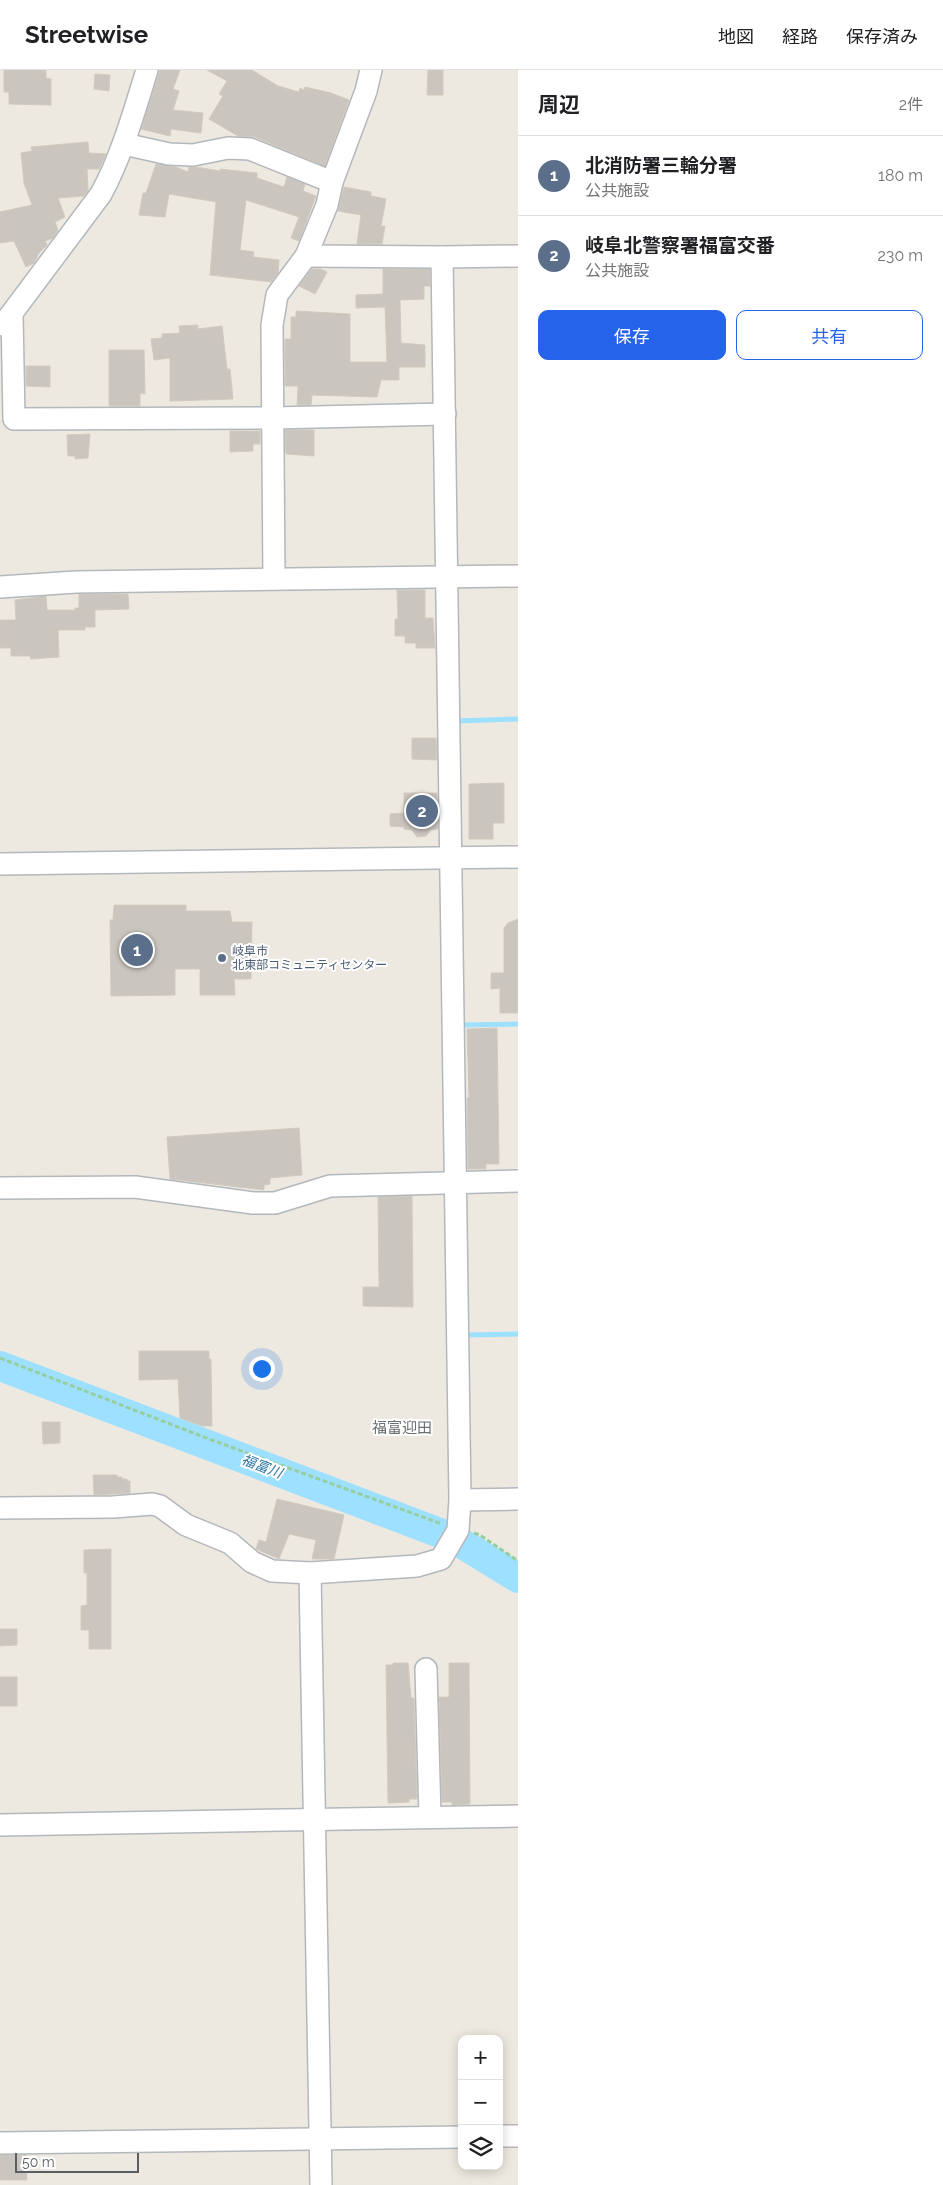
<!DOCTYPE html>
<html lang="ja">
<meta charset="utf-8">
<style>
body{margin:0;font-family:Raleway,"Noto Sans JP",sans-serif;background:#f2f2f2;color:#202124}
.controls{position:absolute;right:15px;bottom:15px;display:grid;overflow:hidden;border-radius:10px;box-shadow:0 2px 12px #0003}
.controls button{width:45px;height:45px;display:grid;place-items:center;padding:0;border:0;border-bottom:1px solid #e0e0e0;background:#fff;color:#202124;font:25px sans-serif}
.scale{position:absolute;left:15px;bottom:12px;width:124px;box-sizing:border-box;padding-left:5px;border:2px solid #595e62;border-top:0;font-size:14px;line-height:18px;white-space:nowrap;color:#595e62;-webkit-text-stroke:4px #fff;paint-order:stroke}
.you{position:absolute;left:261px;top:1298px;width:18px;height:18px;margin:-12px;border:4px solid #fff;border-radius:50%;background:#1a73e8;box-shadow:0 0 0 8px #1a73e833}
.badge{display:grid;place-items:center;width:32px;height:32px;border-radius:50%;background:#2563eb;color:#fff;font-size:16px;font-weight:700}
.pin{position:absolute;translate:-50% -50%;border:2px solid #fff;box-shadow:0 1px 5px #0006}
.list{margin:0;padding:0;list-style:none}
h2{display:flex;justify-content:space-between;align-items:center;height:65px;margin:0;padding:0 20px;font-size:21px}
h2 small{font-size:16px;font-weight:400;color:#757577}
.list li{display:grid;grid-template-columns:32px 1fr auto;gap:15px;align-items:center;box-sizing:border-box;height:80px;padding:0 20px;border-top:1px solid #e0e0e0}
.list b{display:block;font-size:19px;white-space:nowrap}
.list p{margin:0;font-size:16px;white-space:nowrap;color:#757577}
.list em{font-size:16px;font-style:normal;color:#757577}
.actions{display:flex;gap:10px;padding:15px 20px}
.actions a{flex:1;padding:11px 0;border:1px solid #2563eb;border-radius:10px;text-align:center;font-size:18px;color:#2563eb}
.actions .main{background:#2563eb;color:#fff}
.icon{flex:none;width:28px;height:28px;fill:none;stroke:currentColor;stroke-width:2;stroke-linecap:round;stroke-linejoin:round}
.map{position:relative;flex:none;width:518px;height:2115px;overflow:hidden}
header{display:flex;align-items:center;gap:30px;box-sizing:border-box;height:70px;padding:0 25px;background:#fff;border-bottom:1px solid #e0e0e0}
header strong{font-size:24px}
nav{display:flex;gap:28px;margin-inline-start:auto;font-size:18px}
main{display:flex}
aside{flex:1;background:#fff}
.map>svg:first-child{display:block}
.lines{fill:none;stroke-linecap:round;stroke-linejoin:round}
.stream{stroke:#9ee0ff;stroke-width:5}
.river{stroke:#9ee0ff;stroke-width:30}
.building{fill:#cac5bf;stroke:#d2cabe}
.minor-casing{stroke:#b3b8bc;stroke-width:24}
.path{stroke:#96ce9e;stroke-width:3;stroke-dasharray:5 2.5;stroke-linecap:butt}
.minor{stroke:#fff;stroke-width:21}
.service-dot{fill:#5c6f8a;stroke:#fff;stroke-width:2}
.labels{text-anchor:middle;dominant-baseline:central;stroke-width:4;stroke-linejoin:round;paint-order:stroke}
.service-label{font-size:12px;fill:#4e5e75;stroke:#fff;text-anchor:start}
.water-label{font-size:14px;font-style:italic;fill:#3277a4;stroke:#fff}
.quarter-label{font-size:15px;fill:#6a7074;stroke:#fff}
</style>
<header>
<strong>Streetwise</strong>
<nav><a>地図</a><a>経路</a><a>保存済み</a></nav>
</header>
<main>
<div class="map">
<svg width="518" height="2115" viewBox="0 0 518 2115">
<rect width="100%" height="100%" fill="#ede9e0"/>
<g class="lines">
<!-- stream -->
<g class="stream">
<path d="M456,652V651L518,649"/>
<path d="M462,959V955L518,954"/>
<path d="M466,1270V1265L518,1264"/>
<path d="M466,1476L469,1470"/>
</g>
<!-- river -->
<path class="river" d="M0,1296L453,1468L518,1508"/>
</g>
<!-- building -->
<g class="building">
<path d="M4,0H46V8L51,9V35L9,34V22H4Z"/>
<path d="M160,0H180L173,19L179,21L173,40L203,43L201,63L171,59L170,66L141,59Z"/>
<path d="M207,0H252L278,16L299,22L300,18L304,20L305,17L331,23L349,30L325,96L255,67L238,66L209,49L223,26L219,24L227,11Z"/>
<path d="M428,0H443V25H427Z"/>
<path d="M95,4L110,5L109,21L94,19Z"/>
<path d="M88,72L89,83L106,84L99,99H87L88,120L84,126L58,128L65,147L55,152L58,160L53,168L45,171L47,175L39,183L34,193L26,197L14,171L0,173V142L32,135L24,113L21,83L32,81L31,77Z"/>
<path d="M156,94L176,97L188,102L189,97H196L220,101V99L257,103V108L284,117L287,107L305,114L303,121L316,126L299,171L291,168L299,147L246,130L240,180L254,182L253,187L279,190L278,203L271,212L210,205L216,132L169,124L165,147L139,145L143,123H146Z"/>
<path d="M344,117L371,122V126L386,129L381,156H385L382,174H357L361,145L338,141Z"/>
<path d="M312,199H320L327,202L315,224L299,216Z"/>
<path d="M383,199H430V216H424V229L400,230L401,273L425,275V297H399V310H381L377,327L312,325L311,335H297L298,316H285V269H291V247H296V241L350,244V292H387L385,237L356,238V225L383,224Z"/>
<path d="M198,255V259L222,256L227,299H230L233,329L170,331V288L154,290L151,269L162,268V264L180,263L179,256Z"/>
<path d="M109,280H144L145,324L140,323V336H109Z"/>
<path d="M26,296H50V317L26,316Z"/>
<path d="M285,360H314V386L286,384Z"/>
<path d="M230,361H260V374H253V381L230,382Z"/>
<path d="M90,364L88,388L75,389V386H68L67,365Z"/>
<path d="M397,520H425V548H433L435,578H416V573H405V566H395V549H398Z"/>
<path d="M79,524H128L129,539L95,540V557H85V560H58L59,587L31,589L30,586H11V578H0V550H16L15,530L46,526L47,540H75V538H79Z"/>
<path d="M412,668H436L437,690L412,689Z"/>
<path d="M504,713V753H493V769H469V714Z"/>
<path d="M404,723H437L438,759L431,760L426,766L417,767L412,760L404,759V757L390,756V744L404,743Z"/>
<path d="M114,835H186V841H230L232,852H252L251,909H234L235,925H200V899H175V925L111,926L110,850H113Z"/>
<path d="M518,849V943H500V918L491,919V903H504V858L508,853Z"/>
<path d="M497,958L499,1094H486V1099H468L467,1028H469L467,959Z"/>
<path d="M299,1058L302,1105L270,1108V1114L264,1115V1120L170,1109L167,1067Z"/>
<path d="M412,1126L413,1237L363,1236V1217H379L378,1127Z"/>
<path d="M139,1281H209V1289H211L212,1356H202L180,1348L178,1309L139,1310Z"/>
<path d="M42,1352H60V1373L43,1374Z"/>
<path d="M93,1405H117V1407H122V1409H127V1411H130V1423L94,1425Z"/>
<path d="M277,1429L344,1445L334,1489H312L316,1470L289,1464L279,1489L256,1479L259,1470L266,1472Z"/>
<path d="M111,1479V1579H89V1560H81V1536L87,1535V1503H84V1480Z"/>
<path d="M0,1559H17V1575L0,1576Z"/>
<path d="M393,1593H408L411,1628H414L417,1729H409V1732L388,1733L386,1595H393Z"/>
<path d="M449,1593H469L470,1734L452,1735V1732H442L439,1627H449Z"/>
<rect x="0" y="1607" width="17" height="29"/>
<path d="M0,2085H26L27,2110H0Z"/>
</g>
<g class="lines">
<!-- minor casing -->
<g class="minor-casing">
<g id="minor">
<path d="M124,74L169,84L193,85L228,78L250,79L332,112L327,135L306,186L277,225L272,255L274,508"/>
<path d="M332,112L366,21L371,0"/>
<path d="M306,186L442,187L518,186"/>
<path d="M12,244L14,349L273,348L445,344"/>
<path d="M3,255L101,124C122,85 134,42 147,0"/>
<path d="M0,517L76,512L518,506"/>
<path d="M0,794L518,787"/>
<path d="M0,1118L135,1117L253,1133H275L330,1116L518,1111"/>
<path d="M460,1430L518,1429"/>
<path d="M0,1438L113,1437L152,1434L160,1436L186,1455L230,1473L252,1492L272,1501L310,1503L417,1496L441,1489L458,1460L460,1430L442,187"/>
<path d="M310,1503L321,2115"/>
<path d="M426,1599L430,1747"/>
<path d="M0,1755L518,1746"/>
<path d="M499,2066H518"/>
<path d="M0,2073L462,2067"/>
</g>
</g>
<!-- path -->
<g class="path">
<path d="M0,1288L209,1369L442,1454"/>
<path d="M474,1463L480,1465L518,1491"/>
</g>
<!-- minor -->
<use href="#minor" class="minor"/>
</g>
<!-- markers -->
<circle class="service-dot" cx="222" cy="888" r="5"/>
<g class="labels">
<!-- service labels -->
<g class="service-label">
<text x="232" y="881">岐阜市<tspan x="232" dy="14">北東部コミュニティセンター</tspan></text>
</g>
<!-- water labels -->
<g class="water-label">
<text transform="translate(262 1396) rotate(21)">福富川</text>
</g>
<!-- quarter labels -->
<g class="quarter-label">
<text x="402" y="1358">福富迎田</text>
</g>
</g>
</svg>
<div class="controls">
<button>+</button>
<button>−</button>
<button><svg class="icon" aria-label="layers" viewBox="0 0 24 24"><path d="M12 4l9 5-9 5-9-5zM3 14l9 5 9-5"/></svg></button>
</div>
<div class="scale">50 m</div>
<div class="you"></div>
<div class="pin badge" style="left:137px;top:880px;background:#5c6f8a">1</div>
<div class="pin badge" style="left:422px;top:741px;background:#5c6f8a">2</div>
</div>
<aside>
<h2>周辺<small>2件</small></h2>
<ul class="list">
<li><span class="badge" style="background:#5c6f8a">1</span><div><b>北消防署三輪分署</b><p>公共施設</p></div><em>180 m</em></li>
<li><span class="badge" style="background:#5c6f8a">2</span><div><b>岐阜北警察署福富交番</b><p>公共施設</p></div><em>230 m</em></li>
</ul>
<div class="actions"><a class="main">保存</a><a>共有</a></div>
</aside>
</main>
